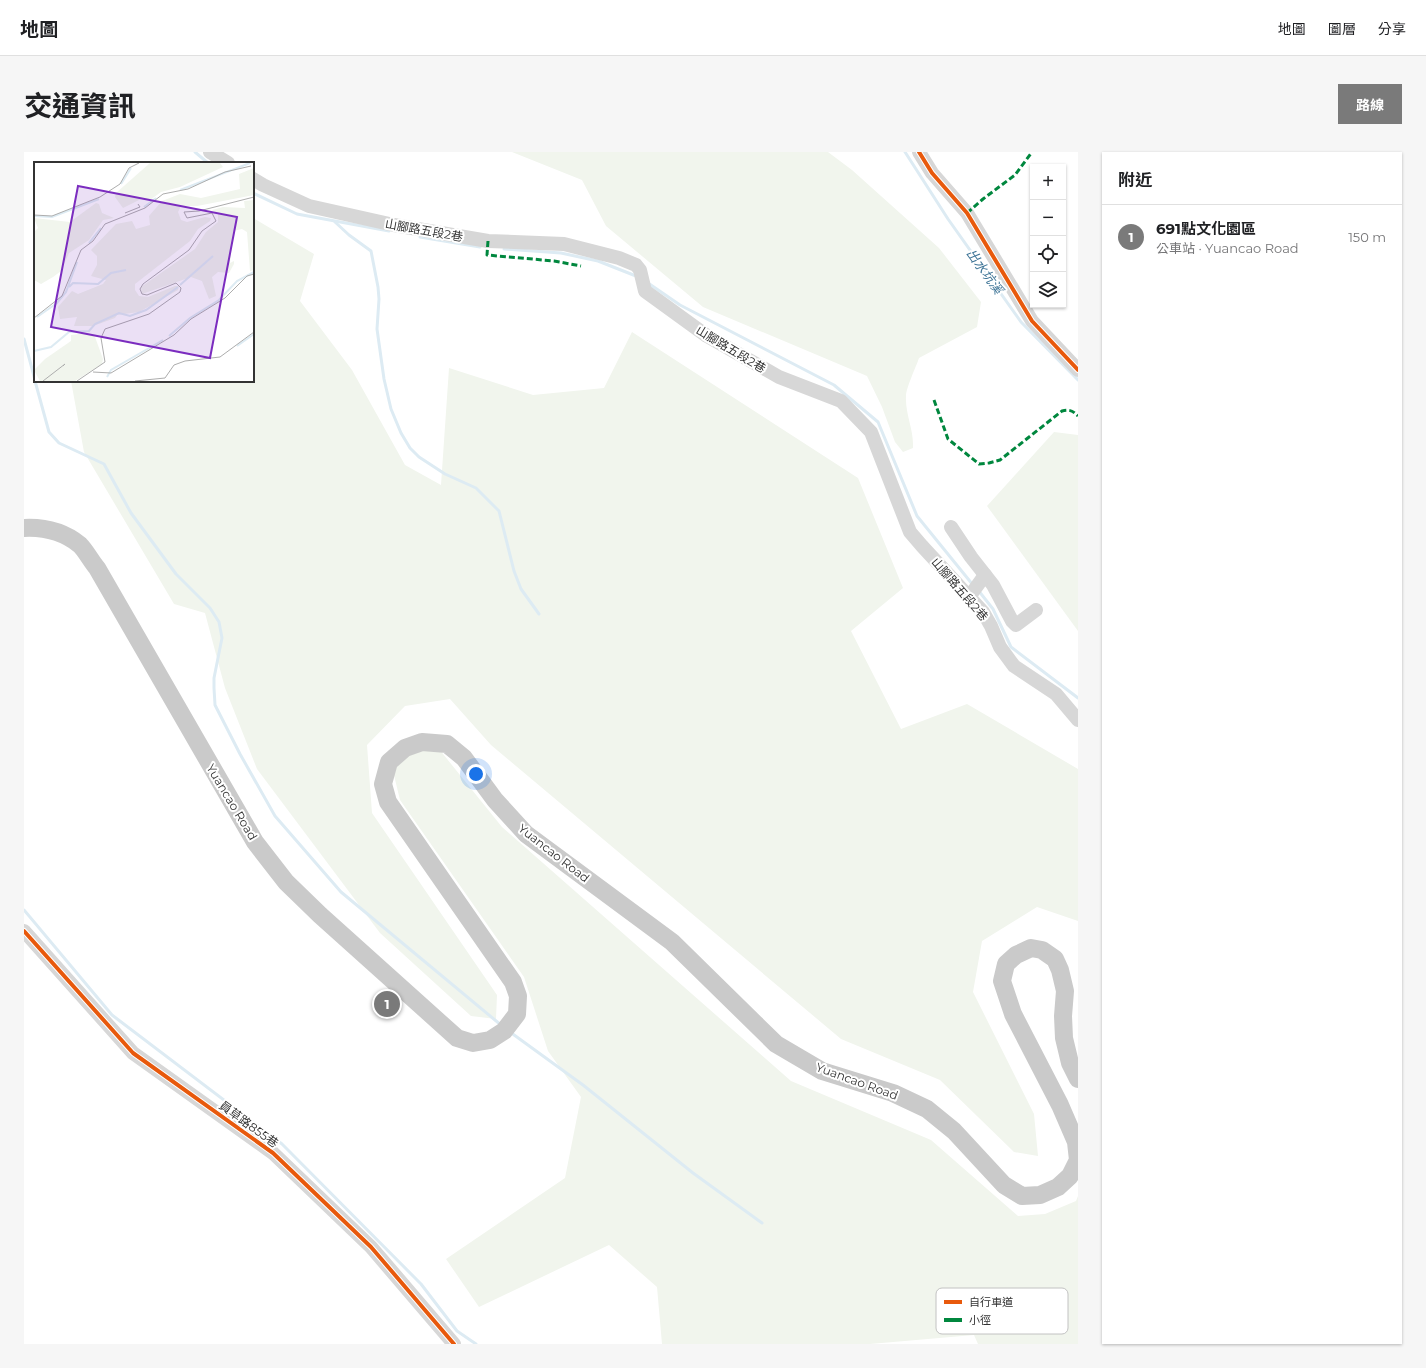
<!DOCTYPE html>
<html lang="zh-TW">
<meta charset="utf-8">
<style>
body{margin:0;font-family:Montserrat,"Noto Sans TC",sans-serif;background:#f6f6f6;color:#202124}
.controls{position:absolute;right:12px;top:12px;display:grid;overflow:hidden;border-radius:0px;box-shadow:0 1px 3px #0004}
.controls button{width:36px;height:36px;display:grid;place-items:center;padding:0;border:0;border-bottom:1px solid #e0e0e0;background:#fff;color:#202124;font:20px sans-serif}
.you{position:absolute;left:452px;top:622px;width:14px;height:14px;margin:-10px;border:3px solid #fff;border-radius:50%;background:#1a73e8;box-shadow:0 0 0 6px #1a73e833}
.badge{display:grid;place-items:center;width:26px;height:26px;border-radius:50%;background:#7a7a7a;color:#fff;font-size:13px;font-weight:700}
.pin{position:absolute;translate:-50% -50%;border:2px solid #fff;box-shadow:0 1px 4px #0006}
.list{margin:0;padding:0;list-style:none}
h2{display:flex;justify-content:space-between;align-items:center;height:52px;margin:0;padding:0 16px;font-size:17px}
h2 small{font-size:13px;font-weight:400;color:#757577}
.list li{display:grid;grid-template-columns:26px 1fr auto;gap:12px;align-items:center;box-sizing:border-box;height:64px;padding:0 16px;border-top:1px solid #e0e0e0}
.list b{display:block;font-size:15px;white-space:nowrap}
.list p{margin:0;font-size:13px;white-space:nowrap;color:#757577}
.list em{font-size:13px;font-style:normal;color:#757577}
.icon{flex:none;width:22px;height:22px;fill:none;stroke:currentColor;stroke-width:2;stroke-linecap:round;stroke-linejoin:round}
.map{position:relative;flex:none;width:1054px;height:1192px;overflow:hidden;border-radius:0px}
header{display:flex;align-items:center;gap:24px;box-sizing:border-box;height:56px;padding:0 20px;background:#fff;border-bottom:1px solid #e0e0e0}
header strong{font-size:19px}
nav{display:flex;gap:22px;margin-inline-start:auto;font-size:14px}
.intro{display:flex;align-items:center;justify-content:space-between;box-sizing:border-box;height:96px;padding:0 24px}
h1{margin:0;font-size:28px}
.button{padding:10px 18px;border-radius:0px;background:#7a7a7a;color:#fff;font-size:14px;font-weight:700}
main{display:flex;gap:24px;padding:0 24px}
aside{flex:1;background:#fff;border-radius:0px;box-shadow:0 1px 3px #0004}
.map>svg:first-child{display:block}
.green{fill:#f1f5ed}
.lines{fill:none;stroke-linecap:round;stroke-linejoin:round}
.stream{stroke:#ddebf3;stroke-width:3}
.minor{stroke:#d7d7d7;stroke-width:14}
.major{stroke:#cacaca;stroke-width:18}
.quiet{stroke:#00873e;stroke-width:3;stroke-dasharray:6 3;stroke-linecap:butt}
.cycleway-casing{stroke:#fff;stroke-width:6}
.cycleway{stroke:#e8590c;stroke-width:4}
.labels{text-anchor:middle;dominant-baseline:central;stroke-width:4;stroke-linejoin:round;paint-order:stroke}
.street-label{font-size:12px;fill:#333;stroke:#fff}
.water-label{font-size:13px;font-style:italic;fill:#3f7597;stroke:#fff}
.inset-river{fill:none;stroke:#ddebf3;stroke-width:2}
.inset-road{fill:none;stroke:#adadad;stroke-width:1}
.view{fill:#7b2cbf;fill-opacity:0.15;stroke:#7b2cbf;stroke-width:2}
.inset-edge{fill:none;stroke:#333;stroke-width:2}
.key{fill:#fff;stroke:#c2c2c2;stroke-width:1}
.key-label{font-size:11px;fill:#333}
</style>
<header>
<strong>地圖</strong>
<nav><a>地圖</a><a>圖層</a><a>分享</a></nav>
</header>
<div class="intro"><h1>交通資訊</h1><a class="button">路線</a></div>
<main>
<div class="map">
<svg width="1054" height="1192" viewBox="0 0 1054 1192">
<rect width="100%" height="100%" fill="#fff"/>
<!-- green -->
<g class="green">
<path d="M488,0H804L828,18L915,96L957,150L953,175L895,206C892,215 882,236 882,244C881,262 890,278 889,296L879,300L871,290L858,255L843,224L679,155L582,74L558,28Z"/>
<path d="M229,66L290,102L276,149L328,218L381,313L417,333L425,216L509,243L580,236L608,180L834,326L879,436L827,479L877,577L943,552L1054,617V769L1013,755L958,789L949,840L1010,962L1014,1004L990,1000L916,928L817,887L467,593L426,547L381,554L343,593L348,661L473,843L472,867L447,864L356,781L233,617L201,536L181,461L150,452L60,300L47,229H229Z"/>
<path d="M1030,280L1054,283V479L963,354Z"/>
<path d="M415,597L478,675L767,929L907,988L994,1064L1021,1062L1052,1049L1054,1044V1192H954L950,1183L846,1192H638L633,1135L585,1093L455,1155L422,1107L541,1026L557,945L524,899L500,825L376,648L368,615L391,600Z"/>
</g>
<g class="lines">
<!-- stream -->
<g class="stream">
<path d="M171,0L184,11"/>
<path d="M881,0L924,67L997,170L1054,228"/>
<path d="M229,41L273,62L365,79"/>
<path d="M311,70L325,83L347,99L354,135L355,147L353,177L360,227L367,257L377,281L386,296L395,305L421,322L452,336L475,359L490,419L497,437L515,462"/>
<path d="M396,85L456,95"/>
<path d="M480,97L537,101L574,109L612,124"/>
<path d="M624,131L656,153L810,233L854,270L893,364L949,433"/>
<path d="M0,187L11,228"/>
<path d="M11,229L25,280L35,291L80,312L107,361L152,422L186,456L195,470L198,486L190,526V536L191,553L216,602L251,664L317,740L477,873"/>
<path d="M954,438L969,457L987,495L1054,546"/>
<path d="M0,758L88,863L258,992L397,1132L433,1179L452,1192"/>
<path d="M486,880L559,933L669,1021L738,1071"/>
</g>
<!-- minor -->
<g class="minor">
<path d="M186,0L204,11"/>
<path d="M895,0L908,21L943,61L1008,169L1054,218"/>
<path d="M229,27L239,33L285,54L370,73L464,89L540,92L595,106L612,113L616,118L621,139L683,184L755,225L817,249L847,280L886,380L898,394L959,460L967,474L976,495L990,514L1032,542L1054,568"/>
<path d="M927,375L947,405L969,433L988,469L992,473L1012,458"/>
<path d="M945,445L961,423"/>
<path d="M0,779L109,901L249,1001L347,1095L430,1192"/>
</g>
<!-- major -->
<path class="major" d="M0,376C20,375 40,380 56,393C62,399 67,409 73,416L231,690L262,730L296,763L433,886L449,891L466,888L480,879L493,862L494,844L489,830L364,650L359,632L365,610L381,596L398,590L423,592L440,606L471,648L502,682L648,790L752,892L798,919L869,941L903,957L930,979L980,1033L998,1044L1016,1043L1034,1035L1046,1024L1054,1008L1052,990L1036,953L989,862L978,829L982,812L992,803L1007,796L1018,798L1031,807L1036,818L1041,839L1039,864L1040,886L1046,911L1054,927"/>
<!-- quiet -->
<g class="quiet">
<path d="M943,61L959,47L991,23L1008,0"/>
<path d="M464,89L463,103L530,109L557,114"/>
<path d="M910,248L924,287L955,312L965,311L976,308L1038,259C1046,257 1049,259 1054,264"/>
</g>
<!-- cycleway casing -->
<g class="cycleway-casing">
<g id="cycleway">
<path d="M895,0L908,21L943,61L1008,169L1054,218"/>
<path d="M0,779L109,901L249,1001L347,1095L430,1192"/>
</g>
</g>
<!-- cycleway -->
<use href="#cycleway" class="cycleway"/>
</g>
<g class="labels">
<!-- street labels -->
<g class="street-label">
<text transform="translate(400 78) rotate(10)">山腳路五段2巷</text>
<text transform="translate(707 197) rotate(31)">山腳路五段2巷</text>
<text transform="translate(936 437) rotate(49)">山腳路五段2巷</text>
<text transform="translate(208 650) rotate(59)">Yuancao Road</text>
<text transform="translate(530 701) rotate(38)">Yuancao Road</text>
<text transform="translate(833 929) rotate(20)">Yuancao Road</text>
<text transform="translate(225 972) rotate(36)">員草路855巷</text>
</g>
<!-- water labels -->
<g class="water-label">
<text transform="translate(961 119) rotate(54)">出水坑溪</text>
</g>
</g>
<!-- overview -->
<g transform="translate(10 10)">
<rect width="220" height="220" fill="#fff"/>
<path d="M116,1H186L189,5L146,25L127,30L116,38L109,36L89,46L81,35L82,31ZM220,6V33L163,44H147L144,50L147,58L153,60L171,55L177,56L176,59L164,67L156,79L101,122V128L105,134L114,135L141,124H145L144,128L105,150L83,153L81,156L59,164H40L43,155L26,157L24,145L38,129L44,132L69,122L72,118L57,114L63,103V94L57,88L82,62L98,59L102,67L116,63L115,54L128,39L146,32L167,36L206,27L205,12ZM220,38V108L216,109L213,70L208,67L199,69L196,101L200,99V102L195,111L184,110L178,115L182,134L175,137L168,119L157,115L108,132L107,125L161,87L172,70L184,60V52L178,48L189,45L211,46L210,39ZM62,41L65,42L68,51L80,56L69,58L55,78L35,91L27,109L19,115L7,122L0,118V70L4,66L0,56L36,60ZM53,171L61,175L69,197L68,202L41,219H6L0,208L11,197L37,179V173Z" fill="#f1f5ed"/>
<path class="inset-river" d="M87,22L97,6M146,28L216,1M110,45L122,36M0,54L18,55L65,37M55,81L67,66M146,123L179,94M35,125L39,121L64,122L77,111L92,108M3,155L23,141L32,130L43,100M135,174L156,156L185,138L203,119L220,110M203,184L220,172M0,189L17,185L35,170L55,169L61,162L85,151L96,154L112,148L144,125M73,215L77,208L129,178"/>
<path class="inset-road" d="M91,51L106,45L104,42M0,53L18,54L66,35L86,22L95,6L105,1M0,156L28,134L47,88L59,79L71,62L111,46L129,32L154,27L191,10L217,4M59,210L77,211M77,211L140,173L157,157L191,136L213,114L220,112M9,219L31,202L29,204M43,219L71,200L67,176L71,167L115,152L146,130L147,126L142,121L113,133L108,132L106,127L109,122L155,88L168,69L182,59L178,51L153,56L150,50L165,49L220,35M101,219L131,216L140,203L151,199L186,195L220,170"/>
<path class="view" d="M44,24L203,55L176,196L17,165Z"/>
<rect width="220" height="220" class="inset-edge"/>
</g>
<!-- legend -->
<rect x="912" y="1136" width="132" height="46" rx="6" class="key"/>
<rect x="920" y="1148" width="18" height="4" fill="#e8590c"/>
<rect x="920" y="1166" width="18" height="4" fill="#00873e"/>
<g class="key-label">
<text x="945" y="1154">自行車道</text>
<text x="945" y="1172">小徑</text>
</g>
</svg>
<div class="controls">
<button>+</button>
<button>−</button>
<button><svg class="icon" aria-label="locate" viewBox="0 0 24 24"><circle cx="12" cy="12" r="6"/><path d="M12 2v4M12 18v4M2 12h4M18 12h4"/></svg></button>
<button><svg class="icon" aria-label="layers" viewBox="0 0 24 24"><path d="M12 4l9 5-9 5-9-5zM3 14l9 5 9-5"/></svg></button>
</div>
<div class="you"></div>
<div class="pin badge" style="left:363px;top:852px">1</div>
</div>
<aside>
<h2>附近<small></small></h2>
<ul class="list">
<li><span class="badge">1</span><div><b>691點文化園區</b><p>公車站 · Yuancao Road</p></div><em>150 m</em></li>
</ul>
</aside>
</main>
